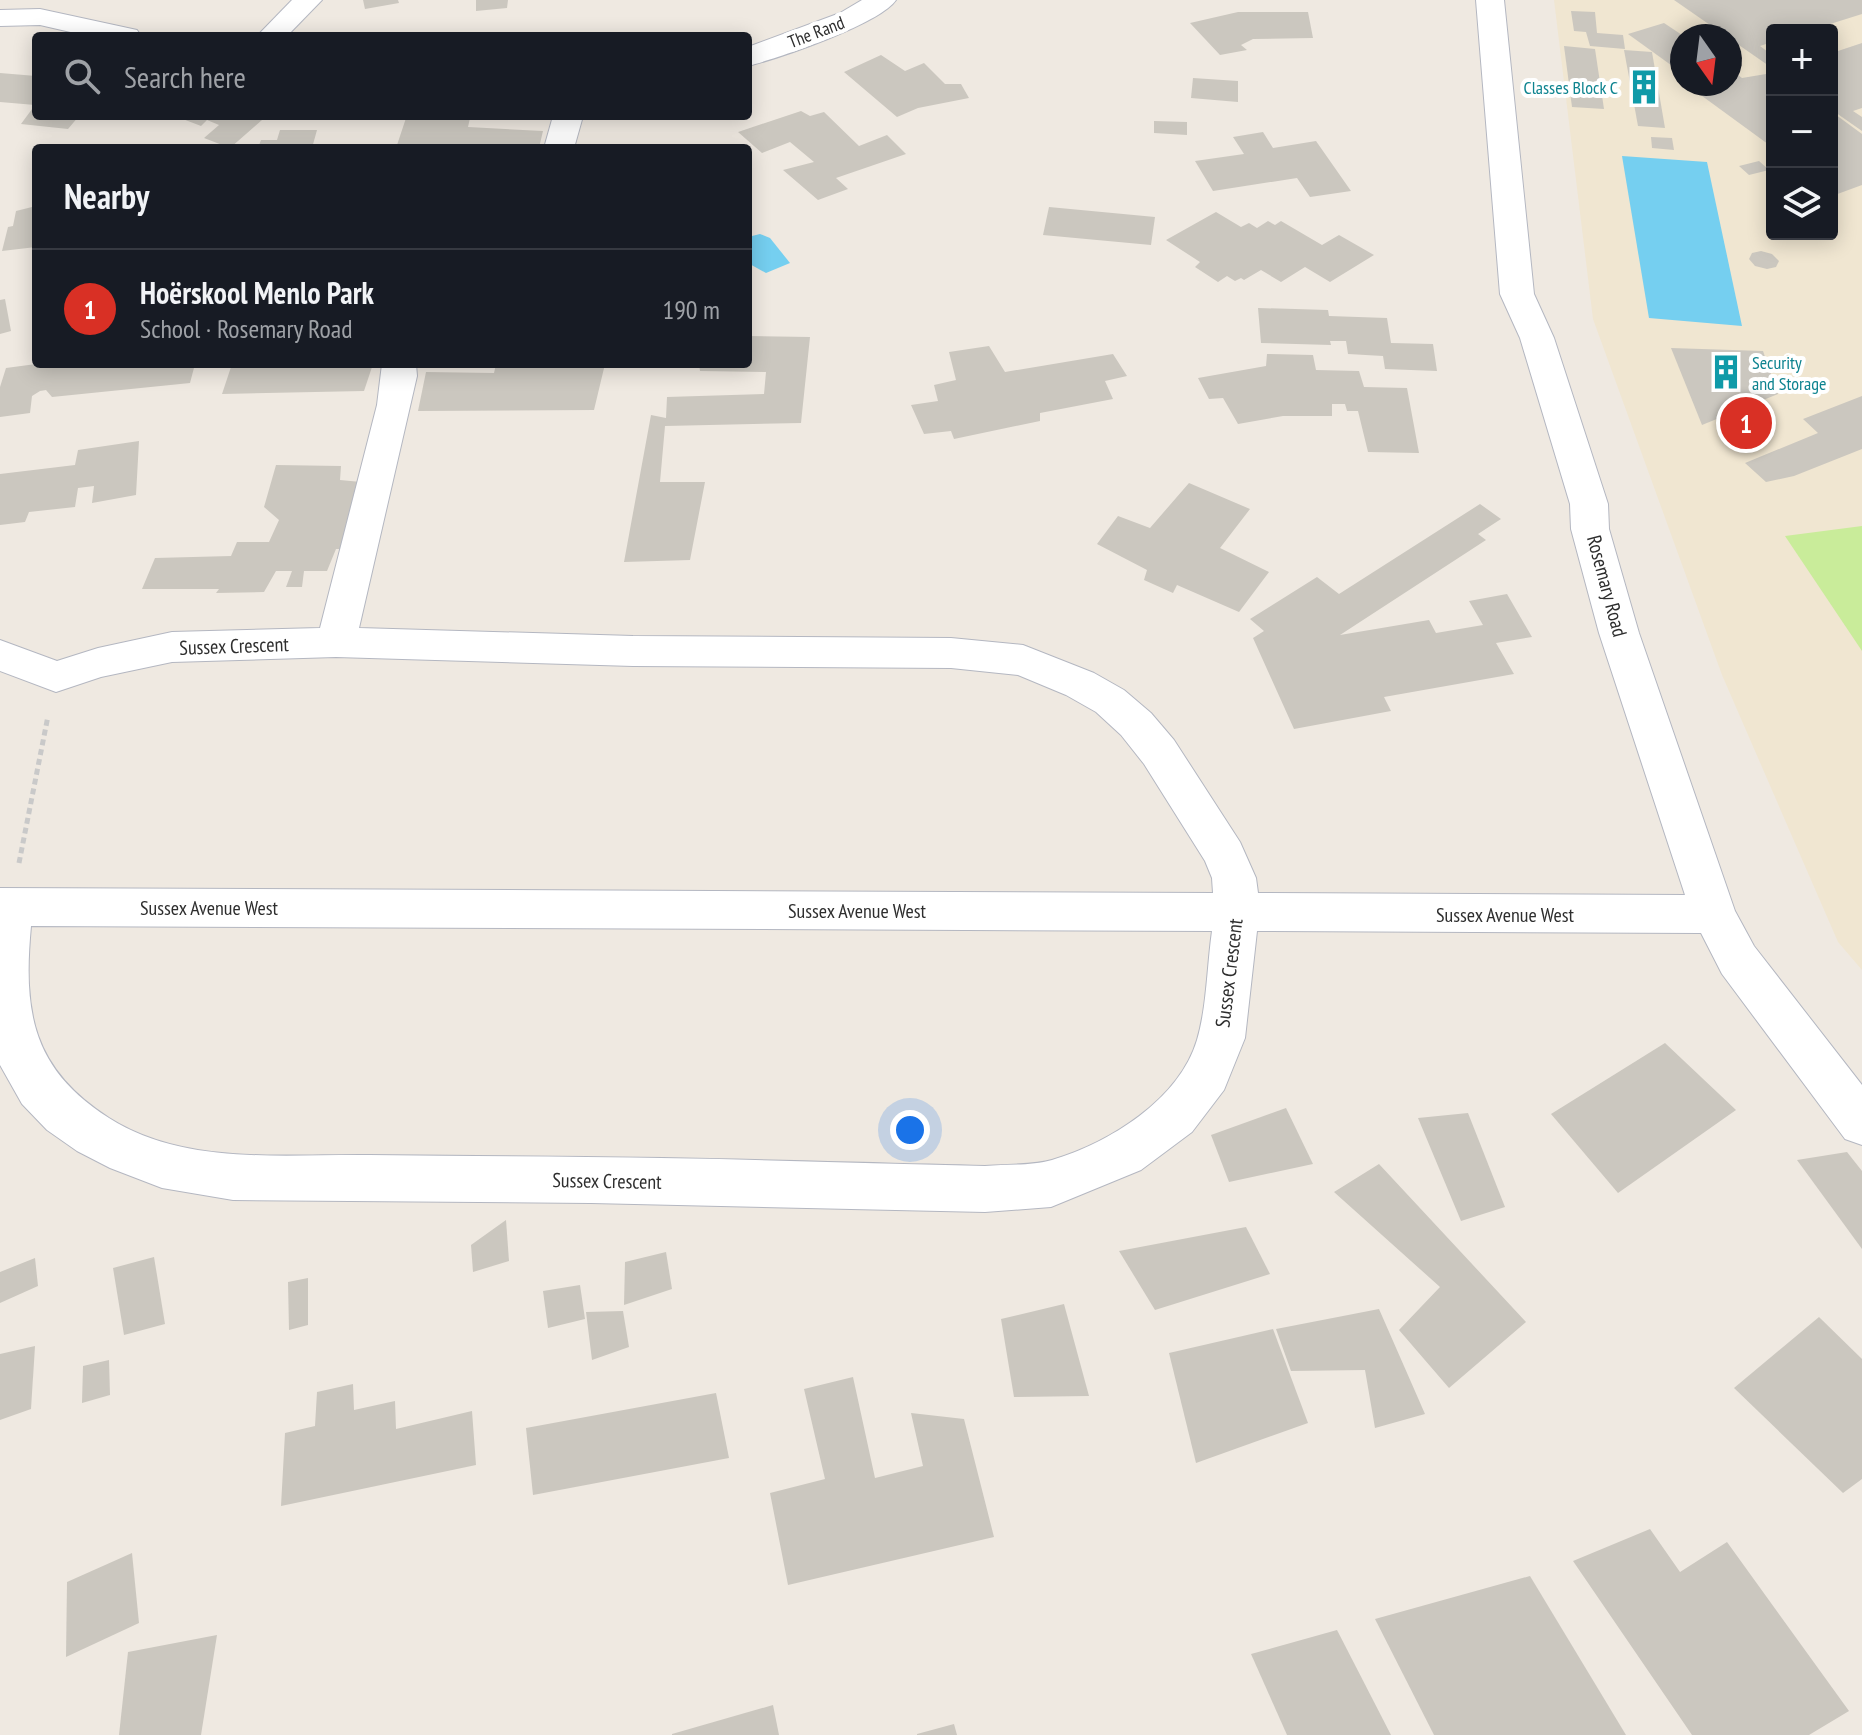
<!DOCTYPE html>
<meta charset="utf-8">
<style>
body{margin:0;font-family:"PT Sans Narrow",sans-serif;background:#242831;color:#f1f3f6}
.controls{position:absolute;right:24px;top:24px;display:grid;overflow:hidden;border-radius:8px;box-shadow:0 4px 20px #0003}
.controls button{width:72px;height:72px;display:grid;place-items:center;padding:0;border:0;border-bottom:2px solid #363941;background:#171b24;color:#f1f3f6;font:40px sans-serif}
.compass{position:absolute;left:1670px;top:24px;width:72px;height:72px;border-radius:50%;background:#171b24;box-shadow:0 4px 20px #0003;rotate:166deg}
.you{position:absolute;left:910px;top:1130px;width:28px;height:28px;margin:-20px;border:6px solid #fff;border-radius:50%;background:#1a73e8;box-shadow:0 0 0 12px #1a73e833}
.badge{display:grid;place-items:center;width:52px;height:52px;border-radius:50%;background:#d93025;color:#fff;font-size:26px;font-weight:700}
.pin{position:absolute;translate:-50% -50%;border:4px solid #fff;box-shadow:0 2px 8px #0006}
.list{margin:0;padding:0;list-style:none}
h2{display:flex;justify-content:space-between;align-items:center;height:104px;margin:0;padding:0 32px;font-size:34px}
h2 small{font-size:26px;font-weight:400;color:#9ea1a6}
.list li{display:grid;grid-template-columns:52px 1fr auto;gap:24px;align-items:center;box-sizing:border-box;height:120px;padding:0 32px;border-top:2px solid #363941}
.list b{display:block;font-size:30px;white-space:nowrap}
.list p{margin:0;font-size:26px;white-space:nowrap;color:#9ea1a6}
.list em{font-size:26px;font-style:normal;color:#9ea1a6}
.icon{flex:none;width:44px;height:44px;fill:none;stroke:currentColor;stroke-width:2;stroke-linecap:round;stroke-linejoin:round}
.map{position:relative;flex:none;width:1862px;height:1735px;overflow:hidden}
.search{position:absolute;background:#171b24;box-shadow:0 4px 20px #0003;left:32px;top:32px;width:720px;height:88px;display:flex;align-items:center;gap:20px;box-sizing:border-box;padding:0 28px;border-radius:8px;color:#9ea1a6;font-size:30px}
.panel{position:absolute;background:#171b24;box-shadow:0 4px 20px #0003;left:32px;top:144px;width:720px;height:224px;border-radius:8px}
.map>svg:first-child{display:block}
.education{fill:#f0e6d1;fill-rule:evenodd}
.pitch{fill:#c9ec9a}
.water{fill:#75cff0}
.building{fill:#cbc7bf}
.lines{fill:none;stroke-linecap:round;stroke-linejoin:round}
.minor-casing{stroke:#b4b7c1;stroke-width:2}
.path{stroke:#c9c9c9;stroke-width:5;stroke-dasharray:6 4;stroke-linecap:butt}
.minor{fill:#fff;fill-rule:evenodd}
.labels{text-anchor:middle;dominant-baseline:central;stroke-width:8;stroke-linejoin:round;paint-order:stroke}
.far-street-label{font-size:18px;fill:#2e2e2e;stroke:#fff}
.far-culture-label{font-size:18px;fill:#0d838f;stroke:#fff;text-anchor:end}
.street-label{font-size:20px;fill:#2e2e2e;stroke:#fff}
</style>
<div class="map">
<svg width="1862" height="1735" viewBox="0 0 1862 1735">
<rect width="100%" height="100%" fill="#efe9e1"/>
<!-- education -->
<path class="education" d="M1554,0H1862V970L1838,942L1722,675L1593,319ZM1772,30H1832V234H1772ZM1682,36H1730V84H1682Z"/>
<!-- pitch -->
<path class="pitch" d="M1862,526V651L1785,536Z"/>
<!-- water -->
<g class="water">
<path d="M1622,156L1707,162L1742,326L1649,318Z"/>
<path d="M760,234L770,238L790,263L766,273L748,263V237Z"/>
</g>
<!-- building -->
<g class="building">
<path d="M363,0H398L399,3L365,9Z"/>
<path d="M476,0H508L507,8L476,11Z"/>
<path d="M1674,0H1862V14L1811,30H1772V42L1760,46L1772,55V68Z"/>
<path d="M1571,11L1595,12L1597,33L1623,35L1625,49L1590,46L1586,32L1574,31Z"/>
<path d="M1238,12H1308L1313,38L1253,39L1241,45L1247,50L1220,55L1190,23Z"/>
<path d="M1664,23L1682,35V73L1628,34Z"/>
<path d="M1862,43V108L1853,111L1862,117V131L1832,110V53Z"/>
<path d="M1564,46L1595,49L1604,109L1572,107Z"/>
<path d="M1624,50L1652,52L1665,128L1638,126Z"/>
<path d="M881,55L905,71L924,63L945,84H961L969,98L918,108L897,117L844,72Z"/>
<path d="M1730,69L1742,78L1772,73V147L1698,93L1706,90L1698,84H1730Z"/>
<path d="M0,73L36,76V116H79L68,129L21,124L35,105L0,102Z"/>
<path d="M1193,78L1238,81V102L1191,98Z"/>
<path d="M801,111L810,116L824,112L859,146L887,135L906,154L836,178L848,189L818,200L783,170L814,162L790,142L762,153L738,132Z"/>
<path d="M1832,112L1862,134V185L1832,196Z"/>
<path d="M175,116H248L262,120L230,148L204,138L219,125L207,120L201,126Z"/>
<path d="M406,118H470L468,127L543,131L539,148H396Z"/>
<path d="M1154,121L1187,122V135L1154,133Z"/>
<path d="M280,130H317L312,148H258L261,140H277Z"/>
<path d="M1263,132L1273,148L1316,141L1351,191L1310,197L1297,178L1213,191L1195,161L1244,154L1233,137Z"/>
<path d="M1651,137L1672,138L1674,150L1652,148Z"/>
<path d="M1759,161L1769,170L1749,175L1739,166Z"/>
<path d="M36,206V247L2,251L8,227L13,226L16,211Z"/>
<path d="M1049,207L1155,217L1151,245L1043,235Z"/>
<path d="M1216,212L1241,227L1249,223L1257,228L1268,221L1275,225L1281,221L1322,245L1339,235L1374,255L1330,282L1305,267L1281,282L1261,270L1244,280L1241,278L1235,281L1227,276L1218,282L1195,267L1200,262L1166,240Z"/>
<path d="M1761,251L1772,254L1779,261L1776,267L1767,269L1755,266L1749,259L1752,253Z"/>
<path d="M5,299L11,331L0,334V300Z"/>
<path d="M1258,308L1328,310L1329,316L1387,318L1391,343L1433,344L1437,371L1385,369L1383,356L1348,354L1346,341H1330L1331,345L1261,343Z"/>
<path d="M748,336L810,337L801,423L665,426L660,482H705L690,560L624,562L651,415L666,418L667,397L764,394L766,372L700,371L699,364H748Z"/>
<path d="M989,346L1005,372L1113,354L1127,376L1105,381L1113,399L1040,413V421L954,439L951,431L924,434L911,405L938,401L934,385L956,380L949,352Z"/>
<path d="M1671,348L1763,351L1778,394L1702,425Z"/>
<path d="M1267,354L1313,355L1316,370L1359,371L1364,387L1407,388L1419,453L1368,452L1358,411H1347L1345,404H1332V416H1283L1238,424L1223,398L1209,399L1198,378L1266,366Z"/>
<path d="M36,364H195L190,383L52,397L46,390L40,391L32,396L30,413L0,417V387L6,368Z"/>
<path d="M232,364H373L364,391L222,394Z"/>
<path d="M496,364H605L594,410L418,411L426,372L494,373Z"/>
<path d="M1862,396V449L1794,476L1766,482L1745,463L1818,433L1803,419Z"/>
<path d="M139,441L136,495L92,503L94,486L78,488L75,507L29,512L25,522L0,525V474L75,465L78,450Z"/>
<path d="M276,465L341,466L340,480L361,482L342,549H336L327,571H304L302,587H286L292,571H276L264,592L216,593L219,589H142L155,558L231,556L237,542H269L279,520L264,507Z"/>
<path d="M1189,483L1250,509L1220,548L1269,572L1239,612L1177,585L1173,593L1144,580L1147,570L1097,544L1118,516L1150,528Z"/>
<path d="M1480,504L1501,519L1478,534L1486,540L1340,635L1429,620L1436,633L1483,625L1469,601L1507,594L1532,637L1496,643L1514,674L1384,697L1391,711L1294,729L1253,638L1264,631L1250,619L1317,577L1339,594Z"/>
<path d="M1665,1043L1736,1110L1618,1193L1551,1114Z"/>
<path d="M1286,1108L1313,1164L1229,1182L1211,1135Z"/>
<path d="M1468,1113L1505,1207L1461,1221L1418,1118Z"/>
<path d="M1847,1152L1862,1171V1249L1797,1160Z"/>
<path d="M1379,1164L1526,1322L1449,1388L1399,1330L1440,1287L1334,1192Z"/>
<path d="M506,1220L509,1261L473,1272L471,1245Z"/>
<path d="M1246,1227L1270,1274L1155,1310L1119,1251Z"/>
<path d="M666,1252L672,1289L624,1305L625,1262Z"/>
<path d="M154,1257L165,1324L124,1335L113,1268Z"/>
<path d="M35,1258L38,1286L0,1303V1272Z"/>
<path d="M308,1278V1325L289,1330L288,1282Z"/>
<path d="M580,1285L585,1319L548,1328L543,1291Z"/>
<path d="M1064,1304L1089,1396L1014,1397L1001,1319Z"/>
<path d="M1379,1309L1425,1414L1375,1428L1365,1370L1291,1371L1276,1329Z"/>
<path d="M623,1311L629,1347L592,1360L586,1312Z"/>
<path d="M1819,1317L1862,1359V1479L1843,1493L1734,1388Z"/>
<path d="M1273,1329L1308,1423L1196,1463L1169,1353Z"/>
<path d="M35,1346L31,1409L0,1420V1354Z"/>
<path d="M109,1360L110,1395L82,1403L83,1366Z"/>
<path d="M853,1377L875,1478L923,1466L911,1413L964,1419L994,1537L788,1585L770,1493L825,1479L804,1389Z"/>
<path d="M353,1384L354,1410L395,1401L396,1429L472,1411L476,1465L281,1506L285,1433L315,1426L317,1392Z"/>
<path d="M716,1393L729,1458L533,1495L526,1428Z"/>
<path d="M1650,1529L1680,1572L1727,1542L1849,1711L1809,1735H1692L1573,1561Z"/>
<path d="M132,1553L139,1623L66,1657L67,1582Z"/>
<path d="M1530,1576L1626,1735H1434L1375,1619Z"/>
<path d="M1337,1630L1391,1735H1287L1251,1654Z"/>
<path d="M217,1635L201,1735H119L128,1652Z"/>
<path d="M773,1705L779,1735H672V1734Z"/>
<path d="M954,1724L957,1735H917V1734Z"/>
</g>
<g class="lines">
<!-- minor casing -->
<g class="minor-casing">
<g id="minor">
<path d="M292,0H322L287,36H257Z"/>
<path d="M862,0H896C880,24 779,58 748,66V47L840,13Z"/>
<path d="M1476,0H1504L1534,294L1554,338L1608,504L1609,529L1639,633L1735,911L1754,946L1862,1085V1145L1845,1139L1722,974L1701,933L1257,931L1245,1038L1224,1090L1192,1132L1141,1170L1051,1207L985,1212L591,1203L233,1200L162,1188L110,1168L77,1151L47,1130L22,1104L0,1065V888L1213,893L1212,878L1205,861L1144,764L1121,735L1096,712L1066,695L1018,675L951,668L633,666L336,657L172,662L101,677L56,692L0,671V640L57,661L98,648L172,632L320,628L377,405L382,364H416L417,376L359,628L633,636L951,638L1023,645L1094,673L1124,690L1151,713L1174,740L1240,842L1256,878L1258,893L1685,895L1599,633L1571,529L1570,504L1520,338L1500,294ZM31,926L1212,931C1207,966 1207,1006 1197,1040C1179,1100 1109,1143 1052,1160C1032,1166 1006,1164 985,1166C852,1163 719,1158 586,1157C514,1156 441,1156 369,1155C284,1154 184,1166 109,1118C32,1069 23,1012 31,926Z"/>
<path d="M40,9L137,30L141,36H88L40,25L0,26V10Z"/>
<path d="M553,116H583L574,148H544Z"/>
</g>
</g>
<!-- path -->
<path class="path" d="M19,863L48,716"/>
<!-- minor -->
<use href="#minor" class="minor"/>
</g>
<!-- icons -->
<defs>
<g id="building-bare" transform="scale(2.76)"><path d="M-4-6H4V6H1V3H-1V6H-4ZM-2.5-4.3h1.7v1.8h-1.7ZM.8-4.3h1.7v1.8H.8ZM-2.5-1h1.7V.8h-1.7ZM.8-1h1.7V.8H.8Z" fill="#0f9aa8" stroke="#fff" stroke-width="2.5" paint-order="stroke"/></g>
</defs>
<g fill-rule="evenodd">
<use href="#building-bare" x="1644" y="87"/>
<use href="#building-bare" x="1726" y="372"/>
</g>
<g class="labels">
<!-- far-street labels -->
<g class="far-street-label">
<text transform="translate(816 32) rotate(-21)">The Rand</text>
</g>
<!-- far-culture labels -->
<g class="far-culture-label">
<text x="1618" y="87">Classes Block C</text>
<text x="1752" y="362" text-anchor="start">Security<tspan x="1752" dy="21">and Storage</tspan></text>
</g>
<!-- street labels -->
<g class="street-label">
<text transform="translate(1607 586) rotate(75)">Rosemary Road</text>
<text transform="translate(234 646) rotate(-2)">Sussex Crescent</text>
<text x="209" y="908">Sussex Avenue West</text>
<text x="857" y="911">Sussex Avenue West</text>
<text x="1505" y="915">Sussex Avenue West</text>
<text transform="translate(1229 973) rotate(-83)">Sussex Crescent</text>
<text transform="translate(607 1181) rotate(1)">Sussex Crescent</text>
</g>
</g>
</svg>
<div class="controls">
<button>+</button>
<button>−</button>
<button><svg class="icon" aria-label="layers" viewBox="0 0 24 24"><path d="M12 4l9 5-9 5-9-5zM3 14l9 5 9-5"/></svg></button>
</div>
<svg class="compass" viewBox="-18 -18 36 36"><path d="M0-13l5 13h-10z" fill="#e53935"/><path d="M0 13l5-13h-10z" fill="#9ea1a6"/></svg>
<div class="you"></div>
<div class="pin badge" style="left:1746px;top:423px">1</div>
<div class="search"><svg class="icon" aria-label="search" viewBox="0 0 24 24"><circle cx="10" cy="10" r="6"/><path d="M15 15l6 6"/></svg>Search here</div>
<section class="panel">
<h2>Nearby<small></small></h2>
<ul class="list">
<li><span class="badge">1</span><div><b>Hoërskool Menlo Park</b><p>School · Rosemary Road</p></div><em>190 m</em></li>
</ul>
</section>
</div>
